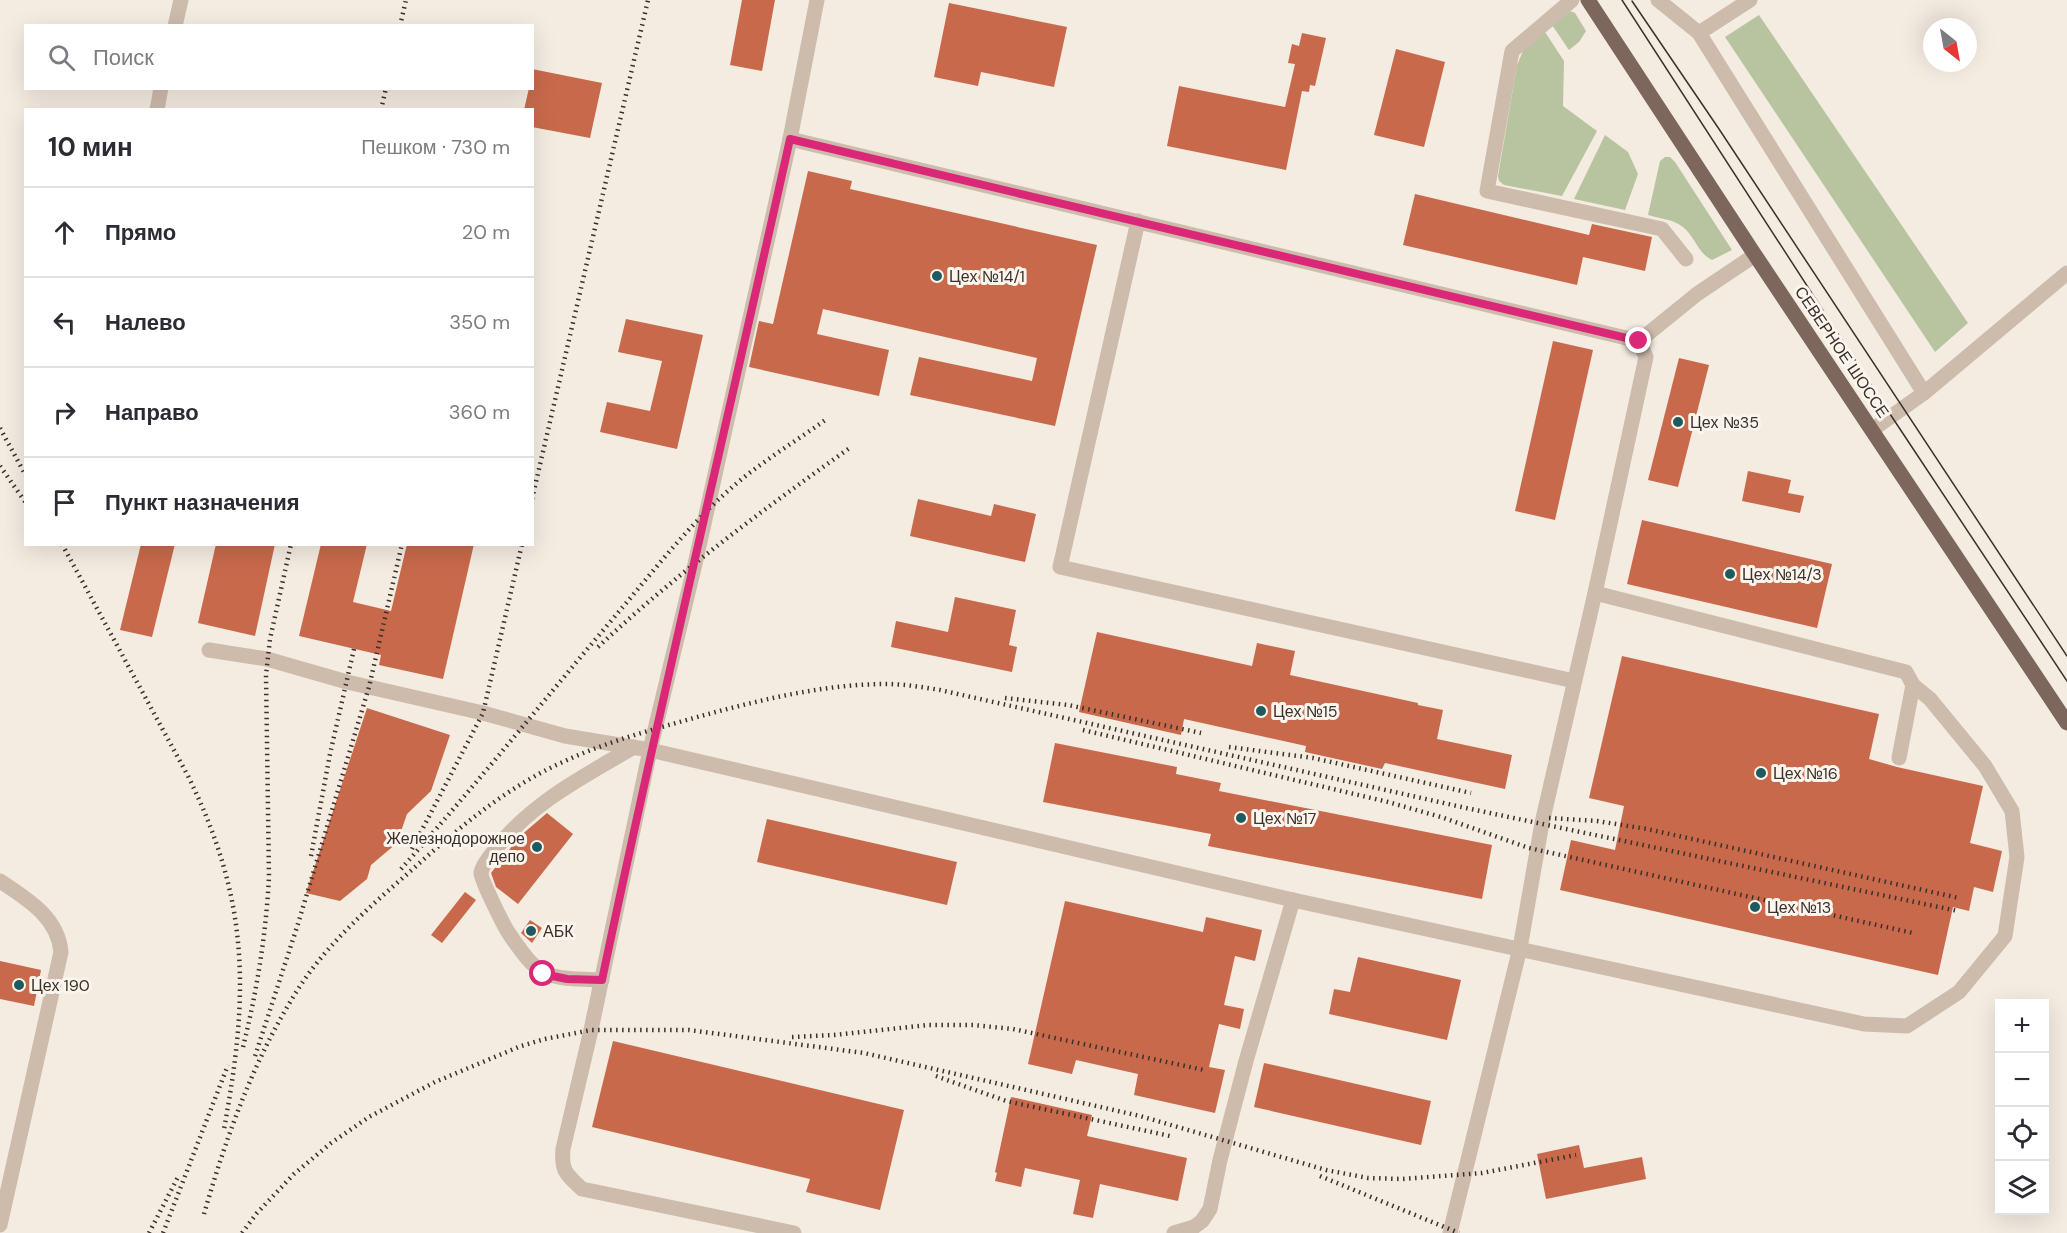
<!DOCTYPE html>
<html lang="ru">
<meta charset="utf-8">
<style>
body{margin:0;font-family:"DM Sans",sans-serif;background:#f2f2f3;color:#2b2b33}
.controls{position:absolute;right:18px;bottom:18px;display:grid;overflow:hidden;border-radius:0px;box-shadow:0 6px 24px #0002}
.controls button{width:54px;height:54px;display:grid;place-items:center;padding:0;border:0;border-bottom:2px solid #e1e1e2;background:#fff;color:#2b2b33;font:30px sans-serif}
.compass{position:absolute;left:1923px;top:18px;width:54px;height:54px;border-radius:50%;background:#fff;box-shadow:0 6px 24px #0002;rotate:149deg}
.stop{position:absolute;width:18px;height:18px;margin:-14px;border:4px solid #db2777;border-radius:50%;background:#fff}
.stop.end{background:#db2777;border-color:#fff;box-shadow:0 2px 6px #0008}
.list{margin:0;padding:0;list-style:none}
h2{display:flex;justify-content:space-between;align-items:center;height:78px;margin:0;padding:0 24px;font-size:26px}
h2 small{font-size:20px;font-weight:400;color:#7c7c81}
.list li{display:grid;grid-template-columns:39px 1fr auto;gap:18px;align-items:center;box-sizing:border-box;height:90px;padding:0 24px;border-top:2px solid #e1e1e2}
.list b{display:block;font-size:22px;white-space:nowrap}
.list em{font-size:20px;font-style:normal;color:#7c7c81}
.icon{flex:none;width:33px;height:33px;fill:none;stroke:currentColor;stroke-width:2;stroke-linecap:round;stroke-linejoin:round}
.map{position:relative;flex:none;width:2067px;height:1233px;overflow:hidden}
.search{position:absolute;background:#fff;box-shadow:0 6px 24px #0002;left:24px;top:24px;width:510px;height:66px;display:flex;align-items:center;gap:15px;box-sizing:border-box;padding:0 21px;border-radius:0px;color:#7c7c81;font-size:22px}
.panel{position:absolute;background:#fff;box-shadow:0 6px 24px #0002;left:24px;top:108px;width:510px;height:438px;border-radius:0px}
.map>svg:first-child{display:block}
.green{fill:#b8c4a0}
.building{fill:#c8694b}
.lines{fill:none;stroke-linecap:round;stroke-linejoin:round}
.minor{stroke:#cdbbac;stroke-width:15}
.major{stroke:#7d675c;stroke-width:15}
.tram{stroke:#3b302b;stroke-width:1.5}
.rail{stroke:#3b302b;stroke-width:4.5;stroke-dasharray:1.5 4.5;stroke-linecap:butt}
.route{stroke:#db2777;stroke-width:8}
.poi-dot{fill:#1f5a5e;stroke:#fbf5ee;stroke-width:2}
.labels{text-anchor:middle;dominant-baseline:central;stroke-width:6;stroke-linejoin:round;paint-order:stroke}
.poi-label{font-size:16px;fill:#3b302b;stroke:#fbf5ee;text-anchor:start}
.street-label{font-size:16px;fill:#3b302b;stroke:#fbf5ee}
</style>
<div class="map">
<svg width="2067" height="1233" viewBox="0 0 2067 1233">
<rect width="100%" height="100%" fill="#f4ebe1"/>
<!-- green -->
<g class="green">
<path d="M1570,11L1575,13L1586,31L1579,42L1569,50L1552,25Z"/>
<path d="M1759,15L1968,323L1935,352L1725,37Z"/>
<path d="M1545,32L1564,61L1563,106L1597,131L1562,196L1504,185L1499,181L1498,176L1517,65L1523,51Z"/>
<path d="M1605,135L1628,152L1638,174L1625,210L1574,199Z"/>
<path d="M1665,157H1670L1675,162L1732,250L1712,260C1697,253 1694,233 1680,225C1671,219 1657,218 1648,215L1660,161Z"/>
</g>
<!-- building -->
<g class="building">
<path d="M742,0H775L762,71L730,65Z"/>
<path d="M949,3L1067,27L1054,87L981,72L978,86L934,77Z"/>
<path d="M1302,33L1326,38L1315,86L1310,85L1309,92L1302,91L1286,170L1167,146L1179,86L1285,107L1295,64L1288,63L1292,44L1299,46Z"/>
<path d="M1396,49L1445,62L1424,147L1374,135Z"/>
<path d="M532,69L602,83L590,138L532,127V110H524L529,88H532Z"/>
<path d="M808,171L852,181L850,189L1097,245L1055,426L910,395L919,357L1032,381L1037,358L823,309L817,334L889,350L879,396L749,367L759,321L773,324Z"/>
<path d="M1415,194L1589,235L1592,224L1652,237L1645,271L1583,257L1577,285L1403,245Z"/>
<path d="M626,319L703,335L677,449L600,432L607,402L650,411L662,361L618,352Z"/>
<path d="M1553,341L1593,350L1555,520L1515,511Z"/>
<path d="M1679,358L1709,365L1678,487L1648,480Z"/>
<path d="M1748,471L1791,480L1788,493L1804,496L1800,513L1742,501Z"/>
<path d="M918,499L991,516L994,504L1036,514L1025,562L910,536Z"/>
<path d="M1642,520L1832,564L1817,628L1627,584Z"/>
<path d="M141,544H175L152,637L120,630Z"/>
<path d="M216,544H275L255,636L198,623Z"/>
<path d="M321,544H367L353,602L391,611L407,544H474L443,679L379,665L381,655L299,636Z"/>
<path d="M955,597L1016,610L1009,645L1017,647L1012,672L891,647L896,621L948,632Z"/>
<path d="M1097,632L1252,666L1257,643L1295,651L1290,675L1418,703V705L1443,710L1437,739L1512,755L1505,789L1385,763L1382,769L1305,752L1306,746L1184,719L1181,735L1079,712Z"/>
<path d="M1622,656L1879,714L1869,759L1897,767L1983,786L1970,843L2002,851L1993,892L1974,887L1969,911L1953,907L1938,975L1560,890L1571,840L1615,850L1624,806L1589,798Z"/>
<path d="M367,708L450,735L431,791L407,814L397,843L371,865L367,879L340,901L306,893Z"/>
<path d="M1055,743L1177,767L1176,774L1221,783L1219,791L1492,845L1482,899L1208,846L1211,834L1043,802Z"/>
<path d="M547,813L573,834L518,904L496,887L491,873L519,837Z"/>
<path d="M767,819L957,862L947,905L757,862Z"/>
<path d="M465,892L476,900L442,943L431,935Z"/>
<path d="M1065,901L1203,932L1206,917L1262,930L1255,961L1235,956L1224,1005L1244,1009L1240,1029L1219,1024L1209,1067L1225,1070L1215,1113L1134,1095L1138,1074L1076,1060L1072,1074L1028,1064Z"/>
<path d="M530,920L542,928L532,943L521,933Z"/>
<path d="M1358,957L1461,980L1447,1040L1329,1014L1334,989L1350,992Z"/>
<path d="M0,961L41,970L34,1006L0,999Z"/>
<path d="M613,1041L904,1110L880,1210L806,1192L810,1179L592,1127Z"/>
<path d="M1264,1063L1431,1101L1421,1145L1254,1107Z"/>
<path d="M1011,1097L1092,1115L1087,1136L1187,1158L1178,1201L1100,1184L1093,1218L1073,1214L1080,1180L1025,1168L1021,1187L995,1181L997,1173L995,1172Z"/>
<path d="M1579,1145L1584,1168L1642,1157L1646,1179L1546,1199L1537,1154Z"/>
</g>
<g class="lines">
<!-- minor -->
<g class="minor">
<path d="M1572,0L1512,51L1487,191L1662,229L1686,259"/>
<path d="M1658,0L1699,33L1924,393"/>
<path d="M175,26L181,0"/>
<path d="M1699,33L1750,0"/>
<path d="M157,110L161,88"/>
<path d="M790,139L1639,341"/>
<path d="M1138,221L1060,567L1574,681"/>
<path d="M1872,430L1924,393L2067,273"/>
<path d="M1595,593L1906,672L1913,685L1899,758"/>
<path d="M209,650L267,659L347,682L483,713L565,736L650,750L1293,900L1864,1024L1907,1026L1959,992L2005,936L2017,857L2012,811L1985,766L1930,699L1913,685"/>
<path d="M0,881C27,899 58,917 61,952L0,1225"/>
<path d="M602,980C545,978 540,980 508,932C503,924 481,880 481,873C482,865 490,856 495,850C531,803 584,776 634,747"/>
<path d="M794,1233L582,1189C566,1174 561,1171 563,1149L591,1030L650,750L695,564L790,139L817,0"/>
<path d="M1174,1233L1194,1227L1202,1221L1210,1209L1220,1160L1246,1061L1293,900"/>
<path d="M1450,1233L1520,948L1542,823L1595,593L1646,357L1639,341L1697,294L1755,255"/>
</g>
<!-- major -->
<path class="major" d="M1588,0L1755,255L2067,723"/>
<!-- tram -->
<g class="tram">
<path d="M1622,0L1892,417L2067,681"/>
<path d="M1632,1L1719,129L2067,656"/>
</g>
<!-- rail -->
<g class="rail">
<path d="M400,26L406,0"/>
<path d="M381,110L386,88"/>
<path d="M0,428L26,476"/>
<path d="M0,466L26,503"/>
<path d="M532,499L648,0"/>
<path d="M62,544L188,776C250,902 249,994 224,1129"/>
<path d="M598,647C677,573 764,509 851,447"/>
<path d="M1005,698L1068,705L1201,733"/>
<path d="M1083,730L1388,802L1441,817L1529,848L1913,933"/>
<path d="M1229,747L1313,758L1471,793"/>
<path d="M1549,818L1597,821L1647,829L1959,898"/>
<path d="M412,849L483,713L522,544"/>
<path d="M311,856L330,754L354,649"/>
<path d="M401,869C475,786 544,700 616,615C652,573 687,527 729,490C759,463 795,442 828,418"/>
<path d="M792,1037L834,1035L928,1025H973L1013,1029L1204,1070"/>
<path d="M243,1047C257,991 266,934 269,877L266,675L270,639L291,544"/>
<path d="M255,1056L297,927L369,687L402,544"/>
<path d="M936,1076L1006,1101L1170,1136"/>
<path d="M1320,1176L1459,1233"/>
<path d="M204,1214C227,1134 256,1053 302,983C330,942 368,908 405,876C454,832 504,788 565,761C608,741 655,729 701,716C760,700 824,684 886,684C904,684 922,687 940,690L1466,808L1958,911"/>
<path d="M149,1233L178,1177"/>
<path d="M163,1233L228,1065"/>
<path d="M242,1233L257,1213L294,1174L331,1143L369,1117L435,1082L521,1046L545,1039L591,1030H689L864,1053L1140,1116L1326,1170L1368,1178L1402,1179L1482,1173L1576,1155"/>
</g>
</g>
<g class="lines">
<!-- route -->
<path class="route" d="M543,974L567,979L602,980C661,699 728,419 790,139L1639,341"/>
</g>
<!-- markers -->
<g class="poi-dot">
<circle cx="937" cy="276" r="6"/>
<circle cx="1678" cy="422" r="6"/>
<circle cx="1730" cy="574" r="6"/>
<circle cx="1261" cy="711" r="6"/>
<circle cx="1761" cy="773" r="6"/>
<circle cx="1241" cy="818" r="6"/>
<circle cx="537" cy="847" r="6"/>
<circle cx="1755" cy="907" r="6"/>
<circle cx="531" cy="931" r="6"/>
<circle cx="19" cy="985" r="6"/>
</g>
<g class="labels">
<!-- poi labels -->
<g class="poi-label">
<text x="949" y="276">Цех №14/1</text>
<text x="1690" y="422">Цех №35</text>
<text x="1742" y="574">Цех №14/3</text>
<text x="1273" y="711">Цех №15</text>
<text x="1773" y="773">Цех №16</text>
<text x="1253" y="818">Цех №17</text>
<text x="525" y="838" text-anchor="end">Железнодорожное<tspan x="525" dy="18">депо</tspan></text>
<text x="1767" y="907">Цех №13</text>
<text x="543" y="931">АБК</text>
<text x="31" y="985">Цех 190</text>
</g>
<!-- street labels -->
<g class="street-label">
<text transform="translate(1842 352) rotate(56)">СЕВЕРНОЕ ШОССЕ</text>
</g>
</g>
</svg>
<div class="controls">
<button>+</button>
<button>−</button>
<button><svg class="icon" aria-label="locate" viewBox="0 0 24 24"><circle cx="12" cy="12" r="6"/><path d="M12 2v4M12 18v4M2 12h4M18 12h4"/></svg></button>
<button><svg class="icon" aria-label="layers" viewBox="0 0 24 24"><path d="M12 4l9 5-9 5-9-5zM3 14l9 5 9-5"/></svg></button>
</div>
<svg class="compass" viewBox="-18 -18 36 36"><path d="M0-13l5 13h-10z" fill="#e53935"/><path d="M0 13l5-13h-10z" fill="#7c7c81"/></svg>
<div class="stop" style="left:543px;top:974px"></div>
<div class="stop end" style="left:1639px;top:341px"></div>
<div class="search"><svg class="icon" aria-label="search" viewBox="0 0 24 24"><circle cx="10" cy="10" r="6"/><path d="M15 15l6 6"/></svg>Поиск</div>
<section class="panel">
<h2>10 мин<small>Пешком · 730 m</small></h2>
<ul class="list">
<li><svg class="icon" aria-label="ahead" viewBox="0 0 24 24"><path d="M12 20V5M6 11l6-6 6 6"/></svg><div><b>Прямо</b></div><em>20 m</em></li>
<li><svg class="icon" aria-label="left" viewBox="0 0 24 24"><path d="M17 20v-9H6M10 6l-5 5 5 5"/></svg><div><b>Налево</b></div><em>350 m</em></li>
<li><svg class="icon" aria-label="right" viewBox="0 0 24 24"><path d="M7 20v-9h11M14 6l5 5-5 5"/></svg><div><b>Направо</b></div><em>360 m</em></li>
<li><svg class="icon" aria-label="arrive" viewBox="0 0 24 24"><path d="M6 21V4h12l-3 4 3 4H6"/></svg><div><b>Пункт назначения</b></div></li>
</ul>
</section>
</div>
